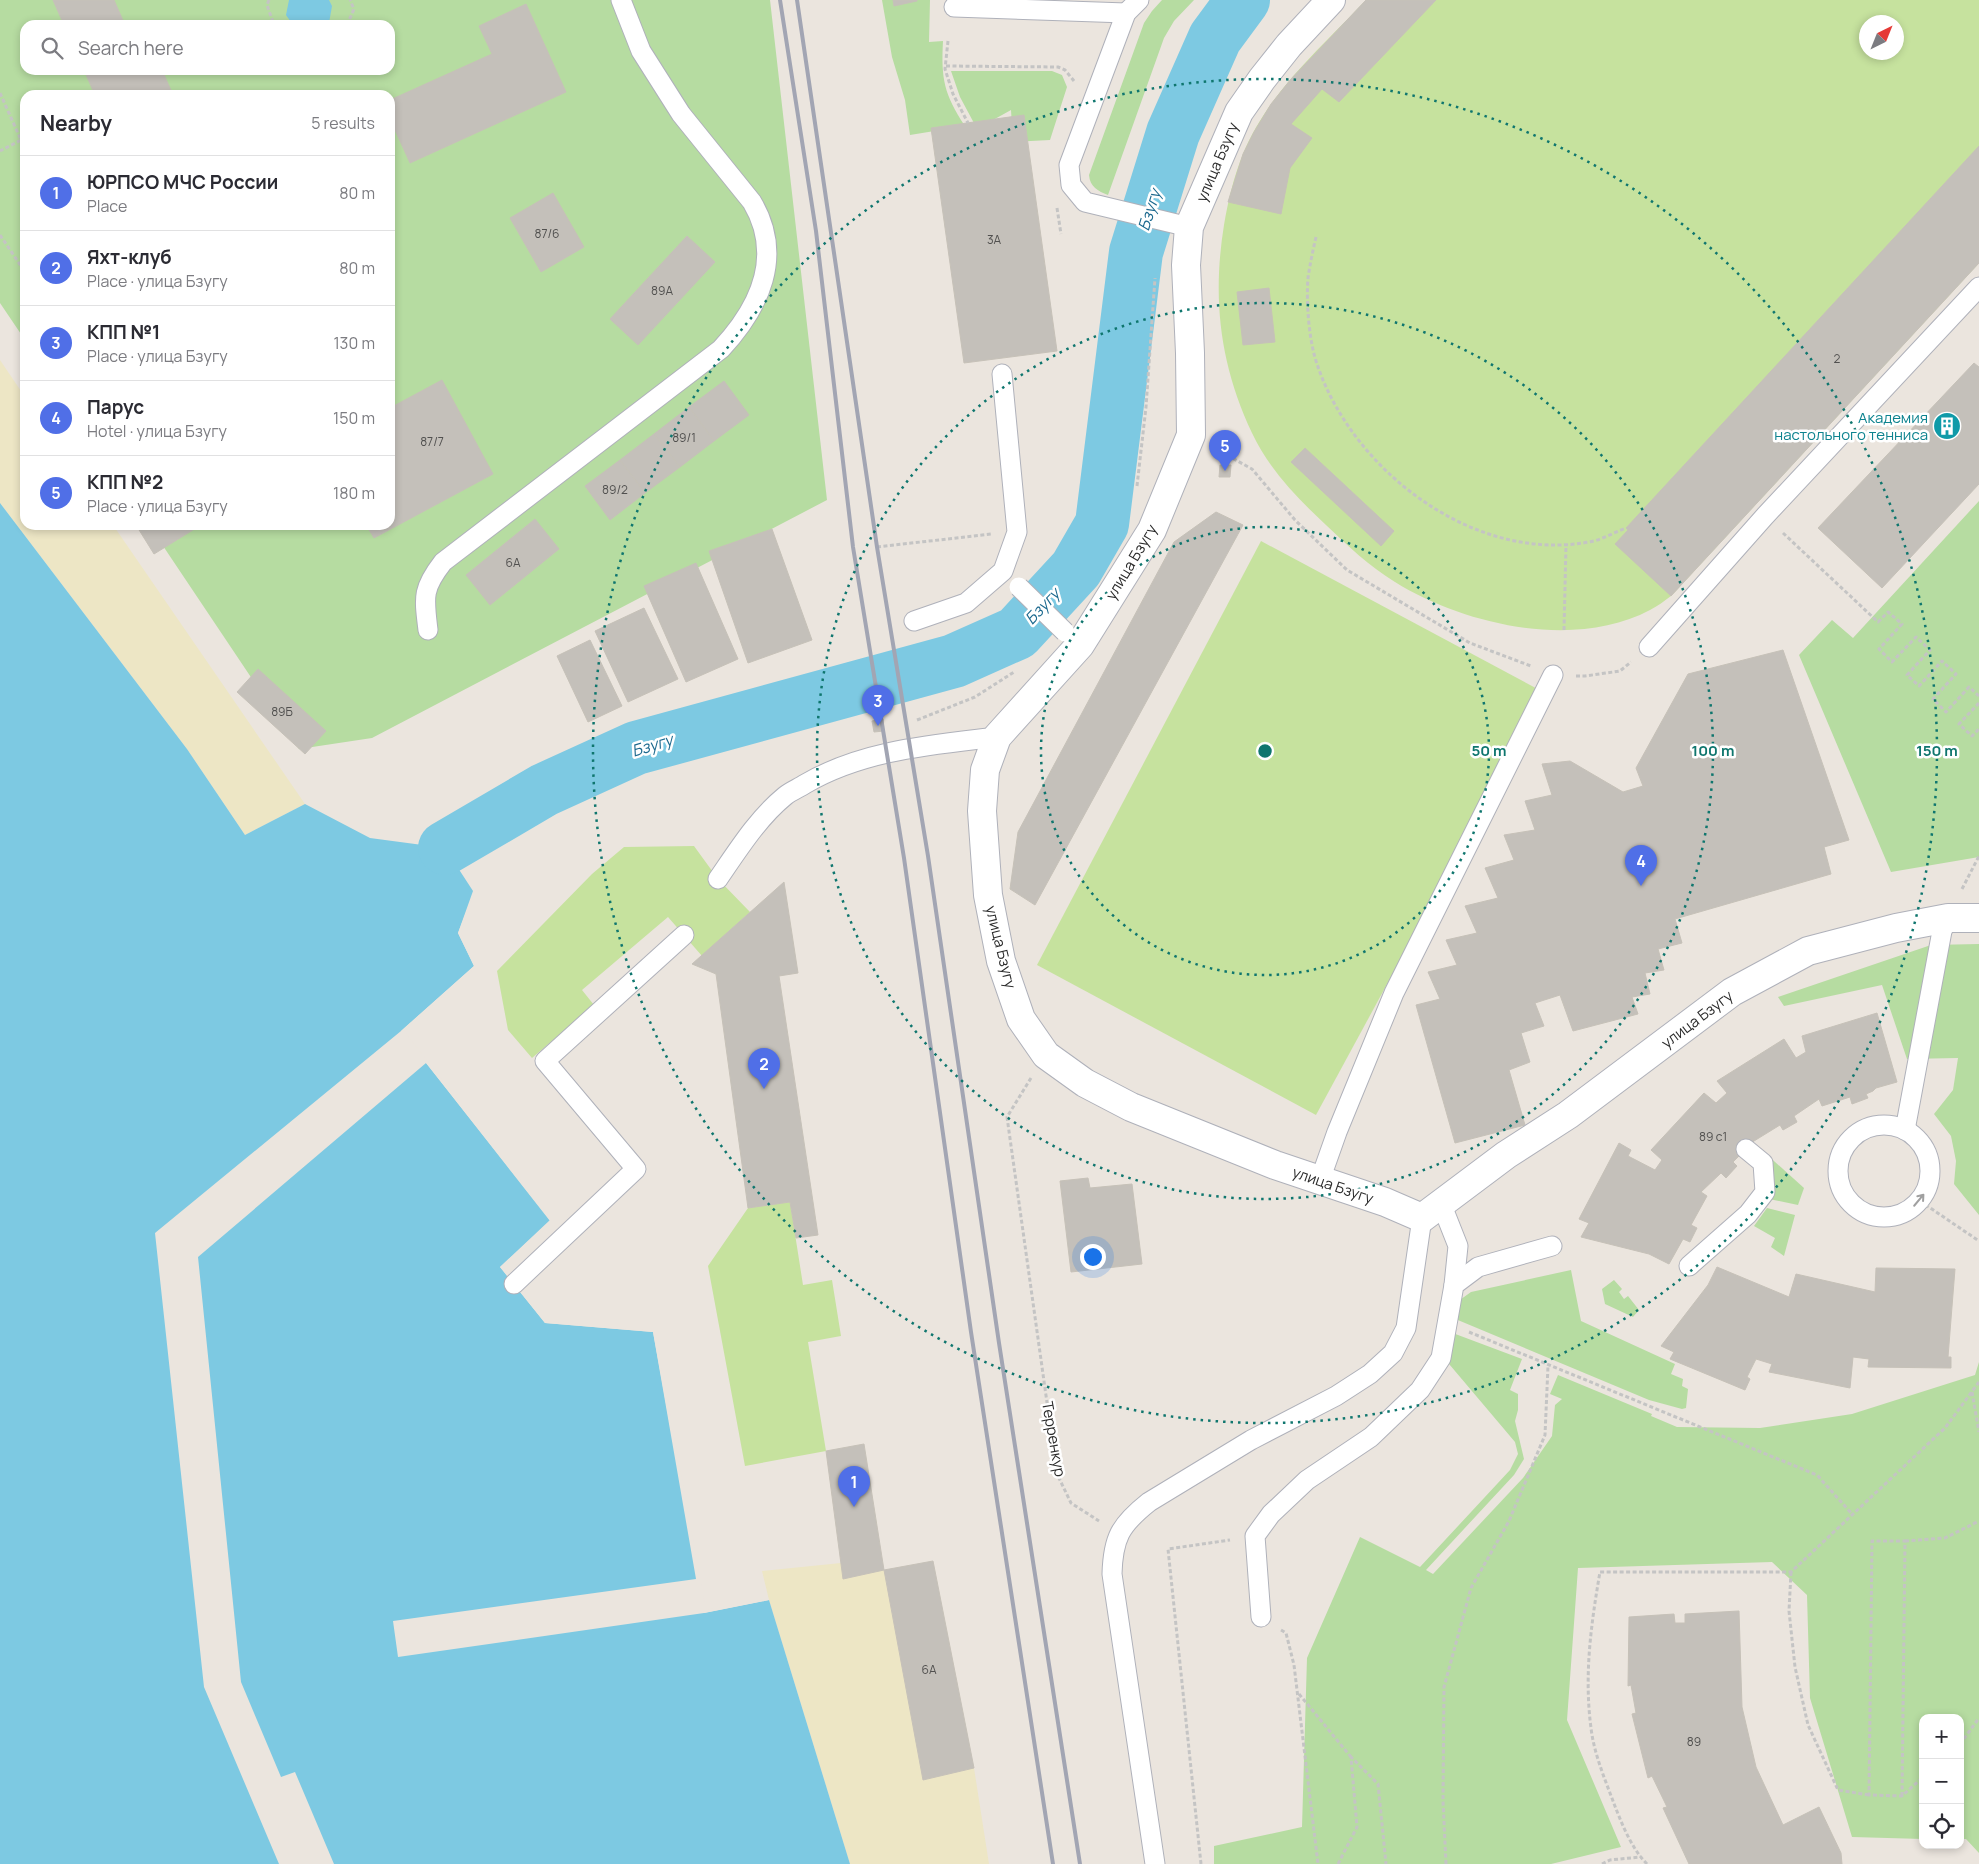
<!DOCTYPE html>
<meta charset="utf-8">
<style>
body{margin:0;font-family:Manrope,sans-serif;background:#f7f7f7;color:#2b2b33}
.controls{position:absolute;right:15px;bottom:15px;display:grid;overflow:hidden;border-radius:10px;box-shadow:0 2px 8px #0003}
.controls button{width:45px;height:45px;display:grid;place-items:center;padding:0;border:0;border-bottom:1px solid #e1e1e2;background:#fff;color:#2b2b33;font:25px sans-serif}
.compass{position:absolute;left:1859px;top:15px;width:45px;height:45px;border-radius:50%;background:#fff;box-shadow:0 2px 8px #0003;rotate:43deg}
.you{position:absolute;left:1092px;top:1256px;width:18px;height:18px;margin:-12px;border:4px solid #fff;border-radius:50%;background:#1a73e8;box-shadow:0 0 0 8px #1a73e833}
.badge{display:grid;place-items:center;width:32px;height:32px;border-radius:50%;background:#506fe7;color:#fff;font-size:16px;font-weight:700}
.pin{position:absolute;translate:-50% -41px;filter:drop-shadow(0 1px 2px #0008)}
.pin::after{content:'';position:absolute;top:26px;width:18px;height:15px;background:inherit;clip-path:polygon(0 0,100% 0,50% 100%)}
.list{margin:0;padding:0;list-style:none}
h2{display:flex;justify-content:space-between;align-items:center;height:65px;margin:0;padding:0 20px;font-size:21px}
h2 small{font-size:16px;font-weight:400;color:#7c7c81}
.list li{display:grid;grid-template-columns:32px 1fr auto;gap:15px;align-items:center;box-sizing:border-box;height:75px;padding:0 20px;border-top:1px solid #e1e1e2}
.list b{display:block;font-size:19px;white-space:nowrap}
.list p{margin:0;font-size:16px;white-space:nowrap;color:#7c7c81}
.list em{font-size:16px;font-style:normal;color:#7c7c81}
.icon{flex:none;width:28px;height:28px;fill:none;stroke:currentColor;stroke-width:2;stroke-linecap:round;stroke-linejoin:round}
.map{position:relative;flex:none;width:1979px;height:1864px;overflow:hidden}
.search{position:absolute;background:#fff;box-shadow:0 2px 8px #0003;left:20px;top:20px;width:375px;height:55px;display:flex;align-items:center;gap:12px;box-sizing:border-box;padding:0 18px;border-radius:15px;color:#7c7c81;font-size:19px}
.panel{position:absolute;background:#fff;box-shadow:0 2px 8px #0003;left:20px;top:90px;width:375px;height:440px;border-radius:15px}
.map>svg:first-child{display:block}
.green{fill:#b6dca1;fill-rule:evenodd}
.sand{fill:#ede6c5}
.pitch{fill:#c6e29e;fill-rule:evenodd}
.water{fill:#7dc9e2}
.pier{fill:#ebe5de}
.lines{fill:none;stroke-linecap:round;stroke-linejoin:round}
.river{stroke:#7dc9e2;stroke-width:54}
.building{fill:#c4c0ba;stroke:#c6c1b8}
.lane-casing{stroke:#afb1ba;stroke-width:21}
.street-casing{stroke:#afb1ba;stroke-width:30}
.path{stroke:#c4c4c4;stroke-width:3;stroke-dasharray:4 2.5;stroke-linecap:butt}
.lane{stroke:#fff;stroke-width:19}
.street{stroke:#fff;stroke-width:28}
.rail{stroke:#a2a5b3;stroke-width:4}
.lane-bridge-casing{stroke:#afb1ba;stroke-width:21;stroke-linecap:butt}
.lane-bridge{stroke:#fff;stroke-width:19}
.oneway{stroke:#a0a0a0}
.ring{fill:none;stroke:#0f766e;stroke-width:2.5;stroke-dasharray:2.5 5}
.labels{text-anchor:middle;dominant-baseline:central;stroke-width:5;stroke-linejoin:round;paint-order:stroke}
.number-label{font-size:12px;fill:#51504f}
.street-label{font-size:15px;fill:#2b2b2b;stroke:#fff}
.culture-label{font-size:15px;fill:#0d838f;stroke:#fff;text-anchor:end}
.water-label{font-size:16px;font-style:italic;fill:#1c698e;stroke:#fff}
.centre{fill:#0f766e;stroke:#fff;stroke-width:2.5}
.ring-label{font-size:15px;text-anchor:middle;font-weight:bold;fill:#0f766e;stroke:#fff;stroke-width:5;stroke-linejoin:round;paint-order:stroke}
</style>
<div class="map">
<svg width="1979" height="1864" viewBox="0 0 1979 1864">
<rect width="100%" height="100%" fill="#ebe5de"/>
<!-- green -->
<g class="green">
<path d="M0,0H770L827,500L372,738L299,749L149,525H390V95H25V340L0,303ZM25,25H390V70H25Z"/>
<path d="M882,0H930L929,42L943,41C941,79 944,94 965,126L910,135L905,100L892,57Z"/>
<path d="M1162,0H1194L1174,21L1164,38L1108,195C1098,191 1090,187 1089,175L1144,23L1152,11Z"/>
<path d="M951,71H1052L1062,75L1067,87L1050,140L1013,142L1011,110L993,120L975,125L960,97Z"/>
<path d="M1979,501V857L1891,872L1799,655L1832,620L1853,638Z"/>
<path d="M1979,944V1215L1954,1184L1956,1161L1951,1136L1934,1114L1953,1090L1958,1058L1907,1059L1882,985L1784,1006L1778,997L1931,945Z"/>
<path d="M1764,1152L1804,1188L1798,1205L1769,1199Z"/>
<path d="M1767,1208L1795,1215L1784,1256L1771,1247L1775,1238L1754,1226Z"/>
<path d="M1571,1270L1581,1321L1675,1364L1671,1374L1683,1379L1682,1386L1688,1389L1686,1408L1682,1409L1649,1400L1453,1318L1457,1302L1471,1292Z"/>
<path d="M1614,1280L1622,1289L1619,1292L1624,1299L1628,1296L1639,1310L1633,1317L1605,1304L1602,1289Z"/>
<path d="M1450,1332L1522,1359L1510,1390L1518,1394V1410L1515,1421L1524,1459L1514,1475L1426,1570L1433,1574L1523,1478L1552,1436L1555,1405L1562,1399L1550,1394L1558,1375L1652,1414L1651,1416L1677,1427L1760,1428L1852,1414L1975,1375L1979,1362V1853L1966,1839H1960V1718H1923V1839L1852,1837L1810,1698L1807,1595L1772,1562L1578,1568L1567,1720L1621,1847L1551,1864H1214V1846L1302,1827L1307,1658L1360,1537L1420,1567L1510,1470L1518,1454L1515,1442L1444,1358Z"/>
</g>
<!-- sand -->
<g class="sand">
<path d="M0,360L25,397V525H113L305,804L245,835L187,749L0,503Z"/>
<path d="M841,1563L844,1579L884,1570L923,1780L974,1768L989,1864H850L769,1600L762,1571Z"/>
</g>
<!-- pitch -->
<g class="pitch">
<path d="M1366,0H1979V263L1671,596C1664,601 1658,606 1650,610C1575,650 1464,625 1395,582C1369,566 1348,546 1326,525C1297,498 1269,469 1252,433C1220,365 1212,299 1224,225C1228,201 1234,176 1243,154C1268,92 1322,47 1366,0ZM1866,22H1896V52H1866Z"/>
<path d="M1261,541L1545,693L1316,1115L1037,965Z"/>
<path d="M694,846L718,879L750,912L702,956L668,917L582,990L594,1005L532,1058L508,1030L497,971L592,874L624,847Z"/>
<path d="M790,1202L803,1285L832,1280L841,1336L808,1342L826,1451L745,1466L708,1266L748,1208Z"/>
</g>
<!-- water -->
<g class="water">
<path d="M289,0H329L332,6L329,23L327,25H293L286,15Z"/>
<path d="M0,503L187,749L245,835L305,804L370,838L445,848L473,891L458,933L474,966L401,1031L550,1221L500,1267L545,1323L653,1332L704,1613L769,1600L850,1864H0Z"/>
</g>
<!-- pier -->
<path class="pier" d="M475,889L461,933L476,967L404,1031L552,1220L551,1223L504,1267L546,1321L655,1331L706,1610L768,1598L769,1600L704,1613L398,1657L393,1621L696,1579L653,1332L545,1323L500,1267L550,1220L426,1063L198,1257L241,1682L281,1777L295,1772L334,1864H279L204,1687L155,1233L401,1031L474,966L458,933Z"/>
<g class="lines">
<!-- river -->
<path class="river" d="M445,848L544,790L636,748L954,661L1017,633L1076,569L1102,524L1136,252L1173,133L1215,38L1243,0"/>
</g>
<!-- building -->
<g class="building">
<path d="M53,0H114L125,25H64Z"/>
<path d="M893,0H917V1L894,6Z"/>
<path d="M1366,0H1436L1339,102L1322,89L1291,124L1312,138L1290,168L1281,214L1228,202L1243,154L1254,132L1271,104L1291,79Z"/>
<path d="M526,4L566,92L410,163L390,119V100L492,54L479,26Z"/>
<path d="M84,70H162L173,95H95Z"/>
<path d="M1024,115L1057,351L964,363L931,128Z"/>
<path d="M1979,146V263L1671,596L1615,544L1628,530L1626,528Z"/>
<path d="M553,193L584,247L541,272L510,218Z"/>
<path d="M687,236L715,262L638,345L610,319Z"/>
<path d="M1269,288L1275,342L1243,345L1237,292Z"/>
<path d="M1974,363L1979,367V484L1882,588L1818,528Z"/>
<path d="M442,380L493,474L374,538L366,525H390V408Z"/>
<path d="M724,381L749,415L714,441L689,407Z"/>
<path d="M689,407L714,441L680,467L654,434Z"/>
<path d="M654,434L680,467L645,493L620,460Z"/>
<path d="M1305,448L1394,531L1381,546L1291,462Z"/>
<path d="M620,460L645,493L610,520L585,486Z"/>
<path d="M1220,465H1231L1230,477H1219Z"/>
<path d="M1216,512L1243,525L1035,905L1010,889L1018,832L1174,542Z"/>
<path d="M535,519L559,549L490,605L466,575Z"/>
<path d="M136,525H201L154,554Z"/>
<path d="M772,529L812,640L748,663L709,551Z"/>
<path d="M696,563L738,659L686,682L644,586Z"/>
<path d="M644,608L678,679L628,702L595,631Z"/>
<path d="M590,640L622,706L588,722L557,656Z"/>
<path d="M1783,650L1849,840L1824,847L1831,874L1675,919L1682,943L1658,949L1664,970L1645,973L1650,994L1632,997L1638,1014L1573,1031L1560,995L1535,1003L1544,1026L1521,1033L1530,1062L1509,1070L1525,1125L1455,1143L1416,1005L1440,999L1428,972L1457,965L1446,940L1477,933L1465,906L1498,898L1485,868L1514,860L1504,835L1535,830L1525,801L1552,795L1542,764L1570,761L1623,792L1643,786L1636,768L1688,674Z"/>
<path d="M258,669L326,731L305,754L237,692Z"/>
<path d="M883,719L884,731L874,732L872,721Z"/>
<path d="M784,882L798,973L779,976L818,1235L796,1238L790,1202L748,1208L716,974L692,964Z"/>
<path d="M1877,1013L1897,1082L1876,1088L1873,1091L1866,1094L1868,1098L1852,1104L1850,1097L1822,1106L1819,1099L1794,1116L1797,1122L1783,1130L1780,1125L1754,1141L1733,1162L1737,1166L1726,1178L1721,1173L1701,1192L1707,1196L1691,1225L1697,1228L1690,1242L1683,1239L1669,1264L1649,1254L1581,1237L1589,1223L1579,1219L1619,1143L1631,1150L1628,1156L1655,1170L1662,1160L1651,1150L1704,1093L1716,1103L1727,1093L1717,1081L1784,1039L1796,1058L1806,1052L1802,1036Z"/>
<path d="M1088,1178L1090,1188L1132,1184L1142,1264L1071,1272L1060,1181Z"/>
<path d="M1717,1267L1789,1297L1796,1274L1875,1292L1876,1268L1955,1269L1948,1357H1951V1368L1868,1367L1869,1359L1853,1357L1850,1388L1769,1372L1772,1364L1756,1359L1747,1377L1750,1379L1745,1390L1670,1359L1674,1352L1661,1346L1708,1285Z"/>
<path d="M864,1444L884,1570L843,1579L826,1451Z"/>
<path d="M933,1561L974,1768L923,1780L884,1570Z"/>
<path d="M1739,1611L1742,1707L1756,1767L1783,1825L1819,1807L1841,1853L1842,1864H1689L1663,1808L1667,1807L1652,1776L1648,1778L1632,1714L1636,1713L1631,1685L1628,1686L1629,1617L1674,1614L1675,1623H1685V1614Z"/>
</g>
<g class="lines">
<!-- lane casing -->
<g class="lane-casing">
<g id="lane">
<path d="M1139,0L1126,13L1069,165L1071,185L1085,202L1189,227"/>
<path d="M954,7L1126,13"/>
<path d="M914,621L966,603L1003,571L1017,532L1002,374"/>
<path d="M428,630C424,597 422,589 443,562L721,349C760,307 784,256 752,202L681,114L641,51L621,0"/>
<path d="M1649,647L1765,516L1979,287"/>
<path d="M718,879C738,850 758,818 785,796C791,791 799,788 805,784C863,750 931,745 997,737"/>
<circle cx="1884" cy="1171" r="46"/>
<path d="M1905,1130L1942,931L1948,918"/>
<path d="M1320,1180L1337,1132L1394,993L1553,675"/>
<path d="M1441,1203L1458,1246L1454,1285"/>
<path d="M1689,1266L1748,1214L1765,1192L1763,1163L1746,1149"/>
<path d="M514,1284L636,1169L545,1061L684,935"/>
<path d="M1261,1617L1255,1536L1271,1514L1307,1480L1371,1437L1420,1390L1441,1358L1454,1285L1478,1267L1552,1246"/>
<path d="M1155,1864L1112,1574C1113,1538 1120,1525 1149,1502L1251,1440L1336,1396L1370,1374L1393,1353L1406,1328L1422,1218"/>
</g>
</g>
<!-- street casing -->
<g class="street-casing">
<path id="street" d="M1331,0L1289,45L1262,79L1239,112L1189,227L1186,265L1190,353L1191,435L1152,530L1080,645L997,737L985,770L982,811L988,895L1001,961L1021,1019L1046,1055L1085,1083L1131,1107L1275,1165L1385,1202L1422,1218L1506,1155L1568,1115L1732,992L1808,951L1896,928L1948,918H1979"/>
</g>
<!-- path -->
<g class="path">
<path d="M269,0L267,5L274,25"/>
<path d="M347,25L354,9L350,0"/>
<path d="M948,41L945,69L953,94L968,123"/>
<path d="M946,66L1058,67L1065,70L1074,81"/>
<path d="M0,93L21,140L0,151"/>
<path d="M1057,208L1061,234"/>
<path d="M0,235L25,272"/>
<path d="M1316,237C1313,250 1310,264 1308,278C1306,303 1309,341 1317,364C1353,472 1477,566 1594,541C1605,538 1615,532 1626,528"/>
<path d="M1216,449L1252,469L1295,520L1347,570L1470,643L1531,666"/>
<path d="M1137,486L1146,407L1155,278"/>
<path d="M1783,533L1878,622L1888,612L1902,624L1879,649L1892,662L1916,637L1930,650L1907,675L1919,686L1942,661L1956,674L1933,699L1946,712L1969,687L1979,696"/>
<path d="M877,547L991,534"/>
<path d="M1564,630L1566,544"/>
<path d="M1576,676H1585L1620,671L1631,662"/>
<path d="M1979,703L1959,724L1972,736L1979,729"/>
<path d="M917,720L975,697L1014,672"/>
<path d="M1962,889L1979,856"/>
<path d="M1031,1078L1007,1117L1057,1474L1071,1503L1099,1521"/>
<path d="M1920,1201L1979,1241"/>
<path d="M1469,1332L1817,1475L1852,1514"/>
<path d="M1972,1392L1979,1432"/>
<path d="M1905,1541L1945,1538L1979,1521"/>
<path d="M1791,1572L1789,1611L1795,1667L1808,1725L1838,1790L1869,1795"/>
<path d="M1281,1630L1286,1633L1294,1665L1318,1864"/>
<path d="M1299,1694L1351,1757"/>
<path d="M1960,1744L1979,1718"/>
<path d="M1902,1796L1905,1541H1872L1869,1795L1902,1796L1923,1777"/>
<path d="M1201,1864L1168,1549L1230,1540"/>
<path d="M1338,1864L1357,1827L1351,1757L1378,1784L1386,1864"/>
<path d="M1446,1864L1443,1801L1444,1687L1471,1588L1509,1521L1545,1435L1548,1366"/>
<path d="M1602,1864L1610,1860L1641,1857"/>
<path d="M1647,1864C1631,1848 1621,1822 1613,1801C1604,1777 1594,1753 1591,1728C1584,1675 1591,1624 1600,1572H1791L1945,1428L1979,1382"/>
</g>
<!-- lane -->
<use href="#lane" class="lane"/>
<!-- street -->
<use href="#street" class="street"/>
<!-- rail -->
<g class="rail">
<path d="M780,0L816,231L853,547L904,858L971,1332L1053,1864"/>
<path d="M797,0L877,547L928,856L999,1343L1080,1864"/>
</g>
<!-- lane-bridge casing -->
<g class="lane-bridge-casing">
<path id="lane-bridge" d="M1019,587L1065,632"/>
</g>
<!-- lane-bridge -->
<use href="#lane-bridge" class="lane-bridge"/>
</g>
<!-- one-way arrows -->
<defs><path id="oneway-shaft" d="M-6 0H5M1.5-3L5.5 0L1.5 3" fill="none" stroke-width="1.6" stroke-linecap="round" stroke-linejoin="round" transform="scale(1.25)"/></defs>
<use class="oneway" href="#oneway-shaft" transform="translate(1919 1200) rotate(-50)"/>
<!-- distance rings -->
<g class="ring">
<circle cx="1265" cy="751" r="224"/>
<circle cx="1265" cy="751" r="448"/>
<circle cx="1265" cy="751" r="672"/>
</g>
<!-- icons -->
<defs>
<g id="building-disc" transform="scale(1.4375)"><circle r="9.5" fill="#0f9aa8" stroke="#fff"/><path d="M-4-6H4V6H1V3H-1V6H-4ZM-2.5-4.3h1.7v1.8h-1.7ZM.8-4.3h1.7v1.8H.8ZM-2.5-1h1.7V.8h-1.7ZM.8-1h1.7V.8H.8Z" fill="#fff"/></g>
</defs>
<g fill-rule="evenodd">
<use href="#building-disc" x="1947" y="426"/>
</g>
<g class="labels">
<!-- number labels -->
<g class="number-label">
<text x="547" y="233">87/6</text>
<text x="994" y="239">3А</text>
<text x="662" y="290">89А</text>
<text x="1837" y="358">2</text>
<text x="684" y="437">89/1</text>
<text x="432" y="441">87/7</text>
<text x="615" y="489">89/2</text>
<text x="513" y="562">6А</text>
<text x="282" y="711">89Б</text>
<text x="1713" y="1136">89 с1</text>
<text x="929" y="1669">6А</text>
<text x="1694" y="1741">89</text>
</g>
<!-- street labels -->
<g class="street-label">
<text transform="translate(1217 162) rotate(-67)">улица Бзугу</text>
<text transform="translate(1131 562) rotate(-59)">улица Бзугу</text>
<text transform="translate(1001 947) rotate(76)">улица Бзугу</text>
<text transform="translate(1697 1019) rotate(-37)">улица Бзугу</text>
<text transform="translate(1333 1185) rotate(19)">улица Бзугу</text>
<text transform="translate(1054 1439) rotate(80)">Терренкур</text>
</g>
<!-- culture labels -->
<g class="culture-label">
<text x="1928" y="417">Академия<tspan x="1928" dy="17">настольного тенниса</tspan></text>
</g>
<!-- water labels -->
<g class="water-label">
<text transform="translate(1149 210) rotate(-73)">Бзугу</text>
<text transform="translate(1042 606) rotate(-47)">Бзугу</text>
<text transform="translate(652 745) rotate(-17)">Бзугу</text>
</g>
</g>
<circle cx="1265" cy="751" r="8" class="centre"/>
<g class="ring-label">
<text x="1489" y="756">50 m</text>
<text x="1713" y="756">100 m</text>
<text x="1937" y="756">150 m</text>
</g>
</svg>
<div class="controls">
<button>+</button>
<button>−</button>
<button><svg class="icon" aria-label="locate" viewBox="0 0 24 24"><circle cx="12" cy="12" r="6"/><path d="M12 2v4M12 18v4M2 12h4M18 12h4"/></svg></button>
</div>
<svg class="compass" viewBox="-18 -18 36 36"><path d="M0-13l5 13h-10z" fill="#e53935"/><path d="M0 13l5-13h-10z" fill="#7c7c81"/></svg>
<div class="you"></div>
<div class="pin badge" style="left:854px;top:1507px">1</div>
<div class="pin badge" style="left:764px;top:1089px">2</div>
<div class="pin badge" style="left:878px;top:726px">3</div>
<div class="pin badge" style="left:1641px;top:886px">4</div>
<div class="pin badge" style="left:1225px;top:471px">5</div>
<div class="search"><svg class="icon" aria-label="search" viewBox="0 0 24 24"><circle cx="10" cy="10" r="6"/><path d="M15 15l6 6"/></svg>Search here</div>
<section class="panel">
<h2>Nearby<small>5 results</small></h2>
<ul class="list">
<li><span class="badge">1</span><div><b>ЮРПСО МЧС России</b><p>Place</p></div><em>80 m</em></li>
<li><span class="badge">2</span><div><b>Яхт-клуб</b><p>Place · улица Бзугу</p></div><em>80 m</em></li>
<li><span class="badge">3</span><div><b>КПП №1</b><p>Place · улица Бзугу</p></div><em>130 m</em></li>
<li><span class="badge">4</span><div><b>Парус</b><p>Hotel · улица Бзугу</p></div><em>150 m</em></li>
<li><span class="badge">5</span><div><b>КПП №2</b><p>Place · улица Бзугу</p></div><em>180 m</em></li>
</ul>
</section>
</div>
